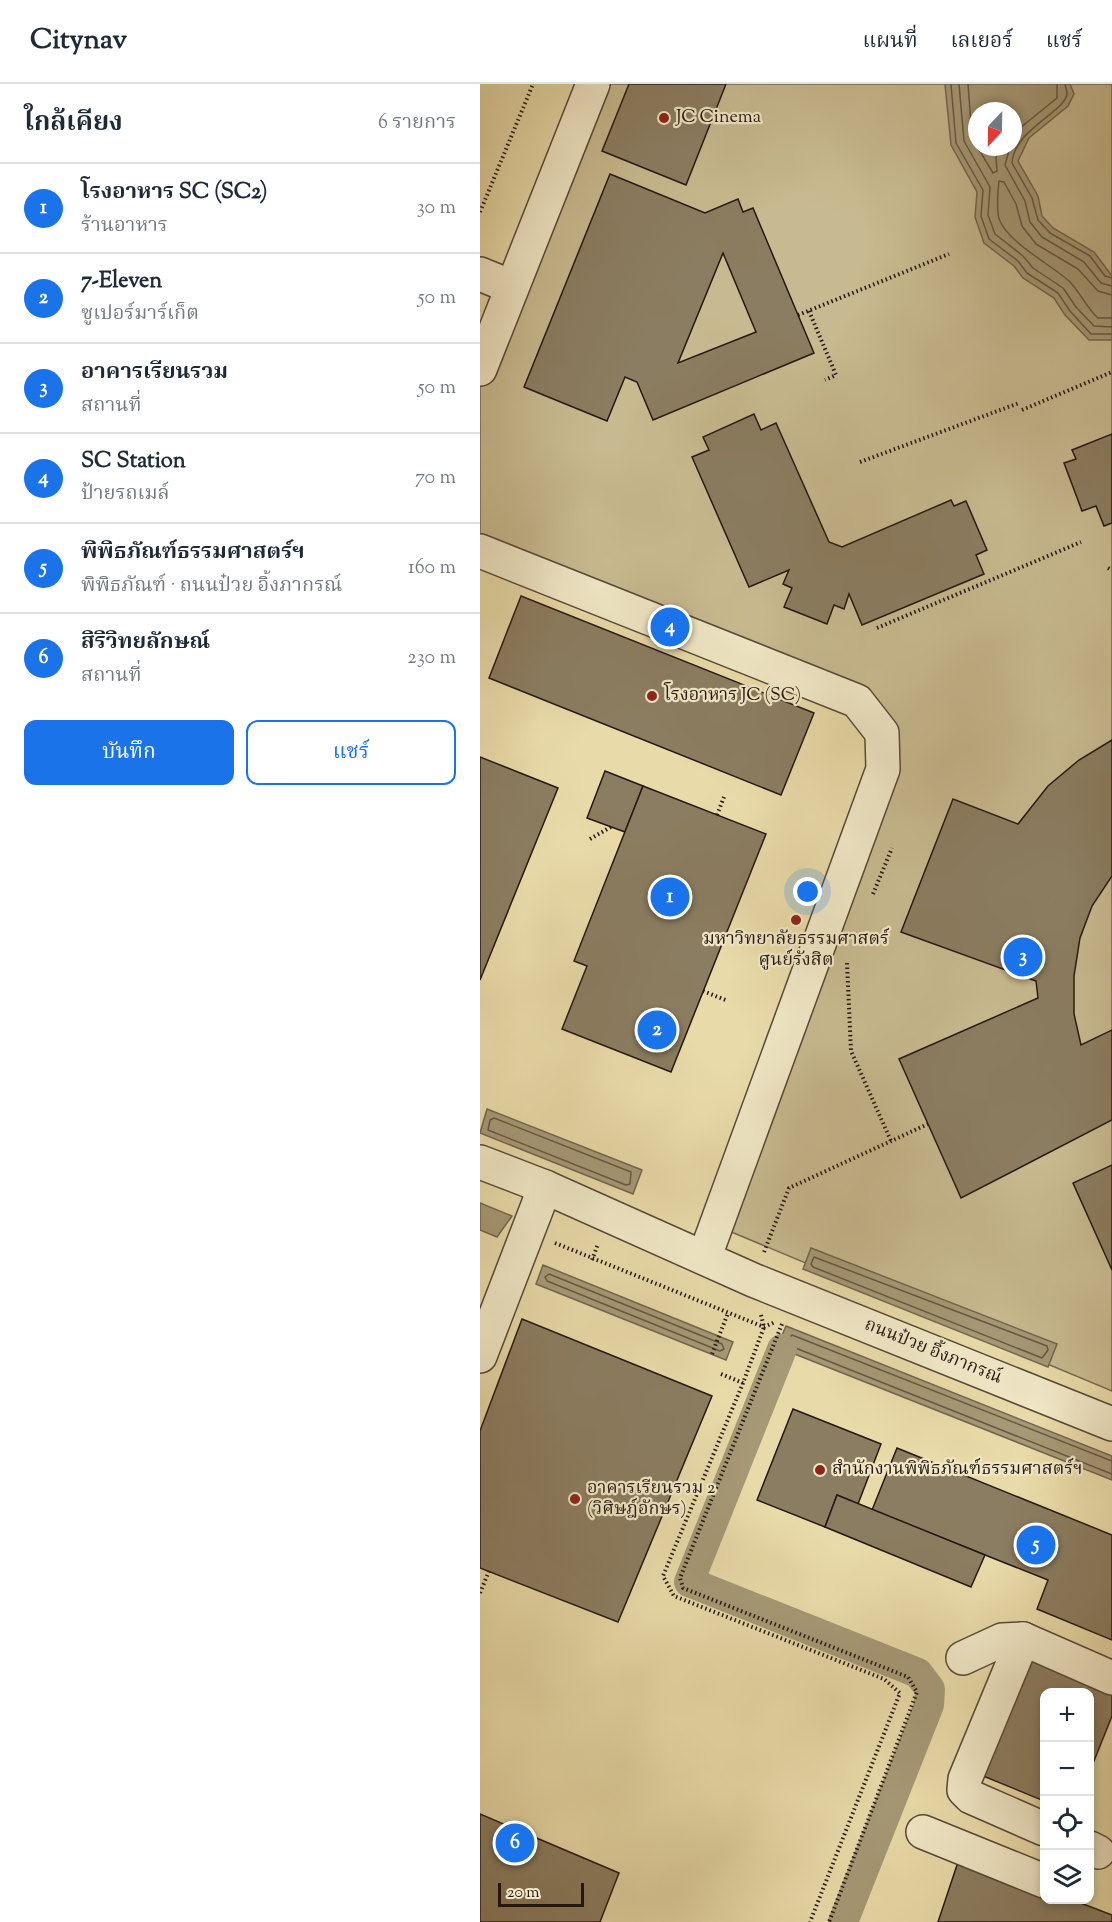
<!DOCTYPE html>
<html lang="th">
<meta charset="utf-8">
<style>
body{margin:0;font-family:"Sorts Mill Goudy","Noto Serif Thai",serif;background:#f2f2f3;color:#1f2937}
.controls{position:absolute;right:18px;bottom:18px;display:grid;overflow:hidden;border-radius:12px;box-shadow:0 3px 9px #0003}
.controls button{width:54px;height:54px;display:grid;place-items:center;padding:0;border:0;border-bottom:2px solid #e0e1e3;background:#fff;color:#1f2937;font:30px sans-serif}
.compass{position:absolute;left:488px;top:18px;width:54px;height:54px;border-radius:50%;background:#fff;box-shadow:0 3px 9px #0003;rotate:202deg}
.scale{position:absolute;left:18px;bottom:15px;width:86px;box-sizing:border-box;padding-left:6px;border:3px solid #251813;border-top:0;font-size:16px;line-height:21px;white-space:nowrap;color:#251813;-webkit-text-stroke:4px #f1e8c7;paint-order:stroke}
.you{position:absolute;left:328px;top:808px;width:21px;height:21px;margin:-15px;border:4px solid #fff;border-radius:50%;background:#1a73e8;box-shadow:0 0 0 9px #1a73e833}
.badge{display:grid;place-items:center;width:39px;height:39px;border-radius:50%;background:#1a73e8;color:#fff;font-size:20px;font-weight:700}
.pin{position:absolute;translate:-50% -50%;border:3px solid #fff;box-shadow:0 2px 6px #0006}
.list{margin:0;padding:0;list-style:none}
h2{display:flex;justify-content:space-between;align-items:center;height:78px;margin:0;padding:0 24px;font-size:26px}
h2 small{font-size:20px;font-weight:400;color:#747a83}
.list li{display:grid;grid-template-columns:39px 1fr auto;gap:18px;align-items:center;box-sizing:border-box;height:90px;padding:0 24px;border-top:2px solid #e0e1e3}
.list b{display:block;font-size:22px;white-space:nowrap}
.list p{margin:0;font-size:20px;white-space:nowrap;color:#747a83}
.list em{font-size:20px;font-style:normal;color:#747a83}
.actions{display:flex;gap:12px;padding:18px 24px}
.actions a{flex:1;padding:14px 0;border:2px solid #1a73e8;border-radius:12px;text-align:center;font-size:21px;color:#1a73e8}
.actions .main{background:#1a73e8;color:#fff}
.icon{flex:none;width:33px;height:33px;fill:none;stroke:currentColor;stroke-width:2;stroke-linecap:round;stroke-linejoin:round}
.map{position:relative;flex:none;width:632px;height:1838px;overflow:hidden}
header{display:flex;align-items:center;gap:36px;box-sizing:border-box;height:84px;padding:0 30px;background:#fff;border-bottom:2px solid #e0e1e3}
header strong{font-size:28px}
nav{display:flex;gap:33px;margin-inline-start:auto;font-size:21px}
main{display:flex}
aside{flex:1;background:#fff}
.map>svg:first-child{display:block}
.green{fill:#c8ba90;stroke:#766952;stroke-width:1.5;fill-rule:evenodd}
.water{fill:#a69976;stroke:#72654e;stroke-width:1.5;fill-rule:evenodd}
.lines{fill:none;stroke-linecap:round;stroke-linejoin:round}
.shore{stroke:#665844;stroke-width:1.5}
.canal{stroke:#a69976;stroke-width:30}
.building{fill:#8b7d61;stroke:#251813;stroke-width:1.5;fill-rule:evenodd}
.minor-casing{stroke:#564938;stroke-width:36}
.path{stroke:#251813;stroke-width:4;stroke-dasharray:1.5 3;stroke-linecap:butt}
.minor{stroke:#f1e8c7;stroke-width:33}
.poi-dot{fill:#8f2418;stroke:#f1e8c7;stroke-width:2}
.labels{text-anchor:middle;dominant-baseline:central;stroke-width:4.5;stroke-linejoin:round;paint-order:stroke}
.poi-label{font-size:18px;fill:#251813;stroke:#f1e8c7;text-anchor:start}
.street-label{font-size:18px;fill:#251813;stroke:#f1e8c7}
</style>
<header>
<strong>Citynav</strong>
<nav><a>แผนที่</a><a>เลเยอร์</a><a>แชร์</a></nav>
</header>
<main>
<aside>
<h2>ใกล้เคียง<small>6 รายการ</small></h2>
<ul class="list">
<li><span class="badge">1</span><div><b>โรงอาหาร SC (SC2)</b><p>ร้านอาหาร</p></div><em>30 m</em></li>
<li><span class="badge">2</span><div><b>7-Eleven</b><p>ซูเปอร์มาร์เก็ต</p></div><em>50 m</em></li>
<li><span class="badge">3</span><div><b>อาคารเรียนรวม</b><p>สถานที่</p></div><em>50 m</em></li>
<li><span class="badge">4</span><div><b>SC Station</b><p>ป้ายรถเมล์</p></div><em>70 m</em></li>
<li><span class="badge">5</span><div><b>พิพิธภัณฑ์ธรรมศาสตร์ฯ</b><p>พิพิธภัณฑ์ · ถนนป๋วย อิ้งภากรณ์</p></div><em>160 m</em></li>
<li><span class="badge">6</span><div><b>สิริวิทยลักษณ์</b><p>สถานที่</p></div><em>230 m</em></li>
</ul>
<div class="actions"><a class="main">บันทึก</a><a>แชร์</a></div>
</aside>
<div class="map">
<svg width="632" height="1838" viewBox="0 0 632 1838">
<rect width="100%" height="100%" fill="#e9dba9"/>
<filter id="stains"><feTurbulence type="fractalNoise" baseFrequency=".00333" numOctaves="4"/><feColorMatrix values="0 0 0 0 .2 0 0 0 0 .09 0 0 0 0 .02 0 0 0 .5 -.17"/></filter>
<radialGradient id="worn" r=".72"><stop offset=".6" stop-color="#630" stop-opacity="0"/><stop offset="1" stop-color="#630" stop-opacity=".3"/></radialGradient>
<!-- green -->
<path class="green" d="M114,0H632V1307L249,1147L403,685L377,617L0,465V287ZM497,27H533V63H497Z"/>
<!-- water -->
<g class="water">
<path d="M465,0H590L594,10L588,22L549,54L538,77L558,112L562,132L573,144L614,168L632,192V256H609L585,231L574,214L543,194L534,182L504,159L495,133L497,108L471,61ZM497,27H533V63H497Z"/>
<path d="M7,1025L162,1086L153,1110L0,1049Z"/>
<path d="M0,1119L32,1132L17,1153L0,1146Z"/>
<path d="M331,1164L577,1260L568,1283L323,1185Z"/>
<path d="M63,1181L253,1258L246,1276L56,1200Z"/>
<path d="M306,1242L632,1372V1396L297,1263Z"/>
</g>
<g class="lines">
<!-- shore -->
<g class="shore">
<path d="M471,0L476,59L503,106L501,132L509,155L538,177L547,189L578,209L590,227L611,250H632"/>
<path d="M479,0L484,57L510,103L508,131L515,150L543,172L553,184L583,204L596,223L614,242L632,243"/>
<path d="M488,0L492,54L513,89L517,87L516,74L520,63"/>
<path d="M585,0C585,3 587,6 587,9C587,27 534,45 532,79L552,114L558,136L570,149L610,172L625,192L632,194"/>
<path d="M533,56L540,44L577,14V0"/>
<path d="M530,63L525,81L545,117L550,138L562,153L604,178L621,199L632,202"/>
<path d="M632,211L618,207L598,185L556,160L542,142L536,120L524,98L519,97C518,106 517,119 518,129C519,154 572,181 589,197C600,208 606,223 618,234H632"/>
<path d="M14,1034L151,1088L150,1100L146,1101L8,1046L10,1036Z"/>
<path d="M334,1173L567,1262L568,1266L562,1274L333,1183L331,1180Z"/>
<path d="M69,1190L242,1260L244,1265L240,1267L67,1197L65,1193Z"/>
<path d="M632,1377L312,1251L306,1257L308,1261L632,1390"/>
</g>
<!-- canal -->
<path class="canal" d="M302,1265L209,1498L438,1589L450,1605L449,1621L363,1838"/>
</g>
<!-- building -->
<g class="building">
<path d="M149,0H246L206,101L122,67Z"/>
<path d="M130,90L225,129L258,115L263,128L273,124L334,269L173,336L157,298L145,293L127,337L44,303ZM243,169L276,248L198,279Z"/>
<path d="M274,330L281,346L296,339L349,458L362,463L471,416L474,422L486,417L507,466L496,471L504,490L382,541L369,510L364,525L354,521L347,540L304,523L312,504L303,500L309,486L269,503L212,373L229,366L223,353Z"/>
<path d="M632,350V439L624,442L616,422L602,427L584,379L596,375L592,366Z"/>
<path d="M41,512L334,629L301,711L9,594Z"/>
<path d="M632,656V792L612,822L600,854L594,892V930L601,961L632,946V1036L481,1114L419,975L558,914L556,897L421,848L473,715L538,740L568,702L599,676Z"/>
<path d="M0,673L78,704L0,896Z"/>
<path d="M125,687L163,702L145,748L107,734Z"/>
<path d="M163,702L286,750L191,988L82,945L107,882L94,877Z"/>
<path d="M632,1081V1186L593,1099Z"/>
<path d="M42,1235L232,1312L138,1538L0,1484V1347Z"/>
<path d="M313,1325L401,1360L378,1420L357,1411L345,1443L277,1416Z"/>
<path d="M417,1364L632,1451V1556L557,1525L568,1496L392,1426Z"/>
<path d="M357,1411L505,1471L491,1503L345,1443Z"/>
<path d="M545,1567L632,1602V1632L610,1687V1608H564V1717L496,1689Z"/>
<path d="M0,1730L139,1789L120,1838H0Z"/>
<path d="M480,1772L564,1805V1816H593L632,1831V1838H458Z"/>
</g>
<g class="lines">
<!-- minor casing -->
<g class="minor-casing">
<g id="minor">
<path d="M0,190L32,203"/>
<path d="M0,285L113,0"/>
<path d="M0,467L377,617L402,649L403,685L225,1172"/>
<path d="M0,1078L65,1103L273,1196L632,1340"/>
<path d="M0,1272L65,1103"/>
<path d="M543,1555L485,1695L484,1706L491,1713L564,1745"/>
<path d="M483,1574L522,1556L543,1555L632,1594"/>
<path d="M443,1748L564,1797"/>
<path d="M610,1764L618,1768"/>
</g>
</g>
<!-- path -->
<g class="path">
<path d="M0,128L53,0"/>
<path d="M329,227L356,291L345,296"/>
<path d="M318,231L469,170"/>
<path d="M542,326L632,288"/>
<path d="M380,378L539,319"/>
<path d="M628,484L632,486"/>
<path d="M397,544L601,458"/>
<path d="M237,731L244,713"/>
<path d="M110,755L131,743"/>
<path d="M393,810L412,764"/>
<path d="M367,879L371,967L411,1057"/>
<path d="M223,907L248,917"/>
<path d="M75,1159L284,1243L295,1238"/>
<path d="M284,1168L309,1104L448,1040"/>
<path d="M112,1176L118,1160"/>
<path d="M281,1231L284,1243L263,1299L183,1492L194,1512L404,1595L420,1609L330,1838"/>
<path d="M302,1240L200,1494L203,1504L428,1593L437,1608L349,1838"/>
<path d="M232,1270L248,1229"/>
<path d="M241,1290L263,1299"/>
<path d="M0,1509L9,1487"/>
</g>
<!-- minor -->
<use href="#minor" class="minor"/>
</g>
<!-- markers -->
<g class="poi-dot">
<circle cx="184" cy="34" r="6"/>
<circle cx="172" cy="612" r="6"/>
<circle cx="316" cy="836" r="6"/>
<circle cx="340" cy="1386" r="6"/>
<circle cx="95" cy="1415" r="6"/>
</g>
<g class="labels">
<!-- poi labels -->
<g class="poi-label">
<text x="196" y="34">JC Cinema</text>
<text x="184" y="612">โรงอาหาร JC (SC)</text>
<text x="316" y="856" text-anchor="middle">มหาวิทยาลัยธรรมศาสตร์<tspan x="316" dy="21">ศูนย์รังสิต</tspan></text>
<text x="352" y="1386">สำนักงานพิพิธภัณฑ์ธรรมศาสตร์ฯ</text>
<text x="107" y="1405">อาคารเรียนรวม 2<tspan x="107" dy="21">(วิศิษฎ์อักษร)</tspan></text>
</g>
<!-- street labels -->
<g class="street-label">
<text transform="translate(453 1268) rotate(22)">ถนนป๋วย อิ้งภากรณ์</text>
</g>
</g>
<rect width="100%" height="100%" filter="url(#stains)"/>
<rect width="100%" height="100%" fill="url(#worn)"/>
</svg>
<div class="controls">
<button>+</button>
<button>−</button>
<button><svg class="icon" aria-label="locate" viewBox="0 0 24 24"><circle cx="12" cy="12" r="6"/><path d="M12 2v4M12 18v4M2 12h4M18 12h4"/></svg></button>
<button><svg class="icon" aria-label="layers" viewBox="0 0 24 24"><path d="M12 4l9 5-9 5-9-5zM3 14l9 5 9-5"/></svg></button>
</div>
<svg class="compass" viewBox="-18 -18 36 36"><path d="M0-13l5 13h-10z" fill="#e53935"/><path d="M0 13l5-13h-10z" fill="#747a83"/></svg>
<div class="scale">20 m</div>
<div class="you"></div>
<div class="pin badge" style="left:190px;top:813px">1</div>
<div class="pin badge" style="left:177px;top:946px">2</div>
<div class="pin badge" style="left:543px;top:873px">3</div>
<div class="pin badge" style="left:190px;top:543px">4</div>
<div class="pin badge" style="left:556px;top:1461px">5</div>
<div class="pin badge" style="left:35px;top:1759px">6</div>
</div>
</main>
